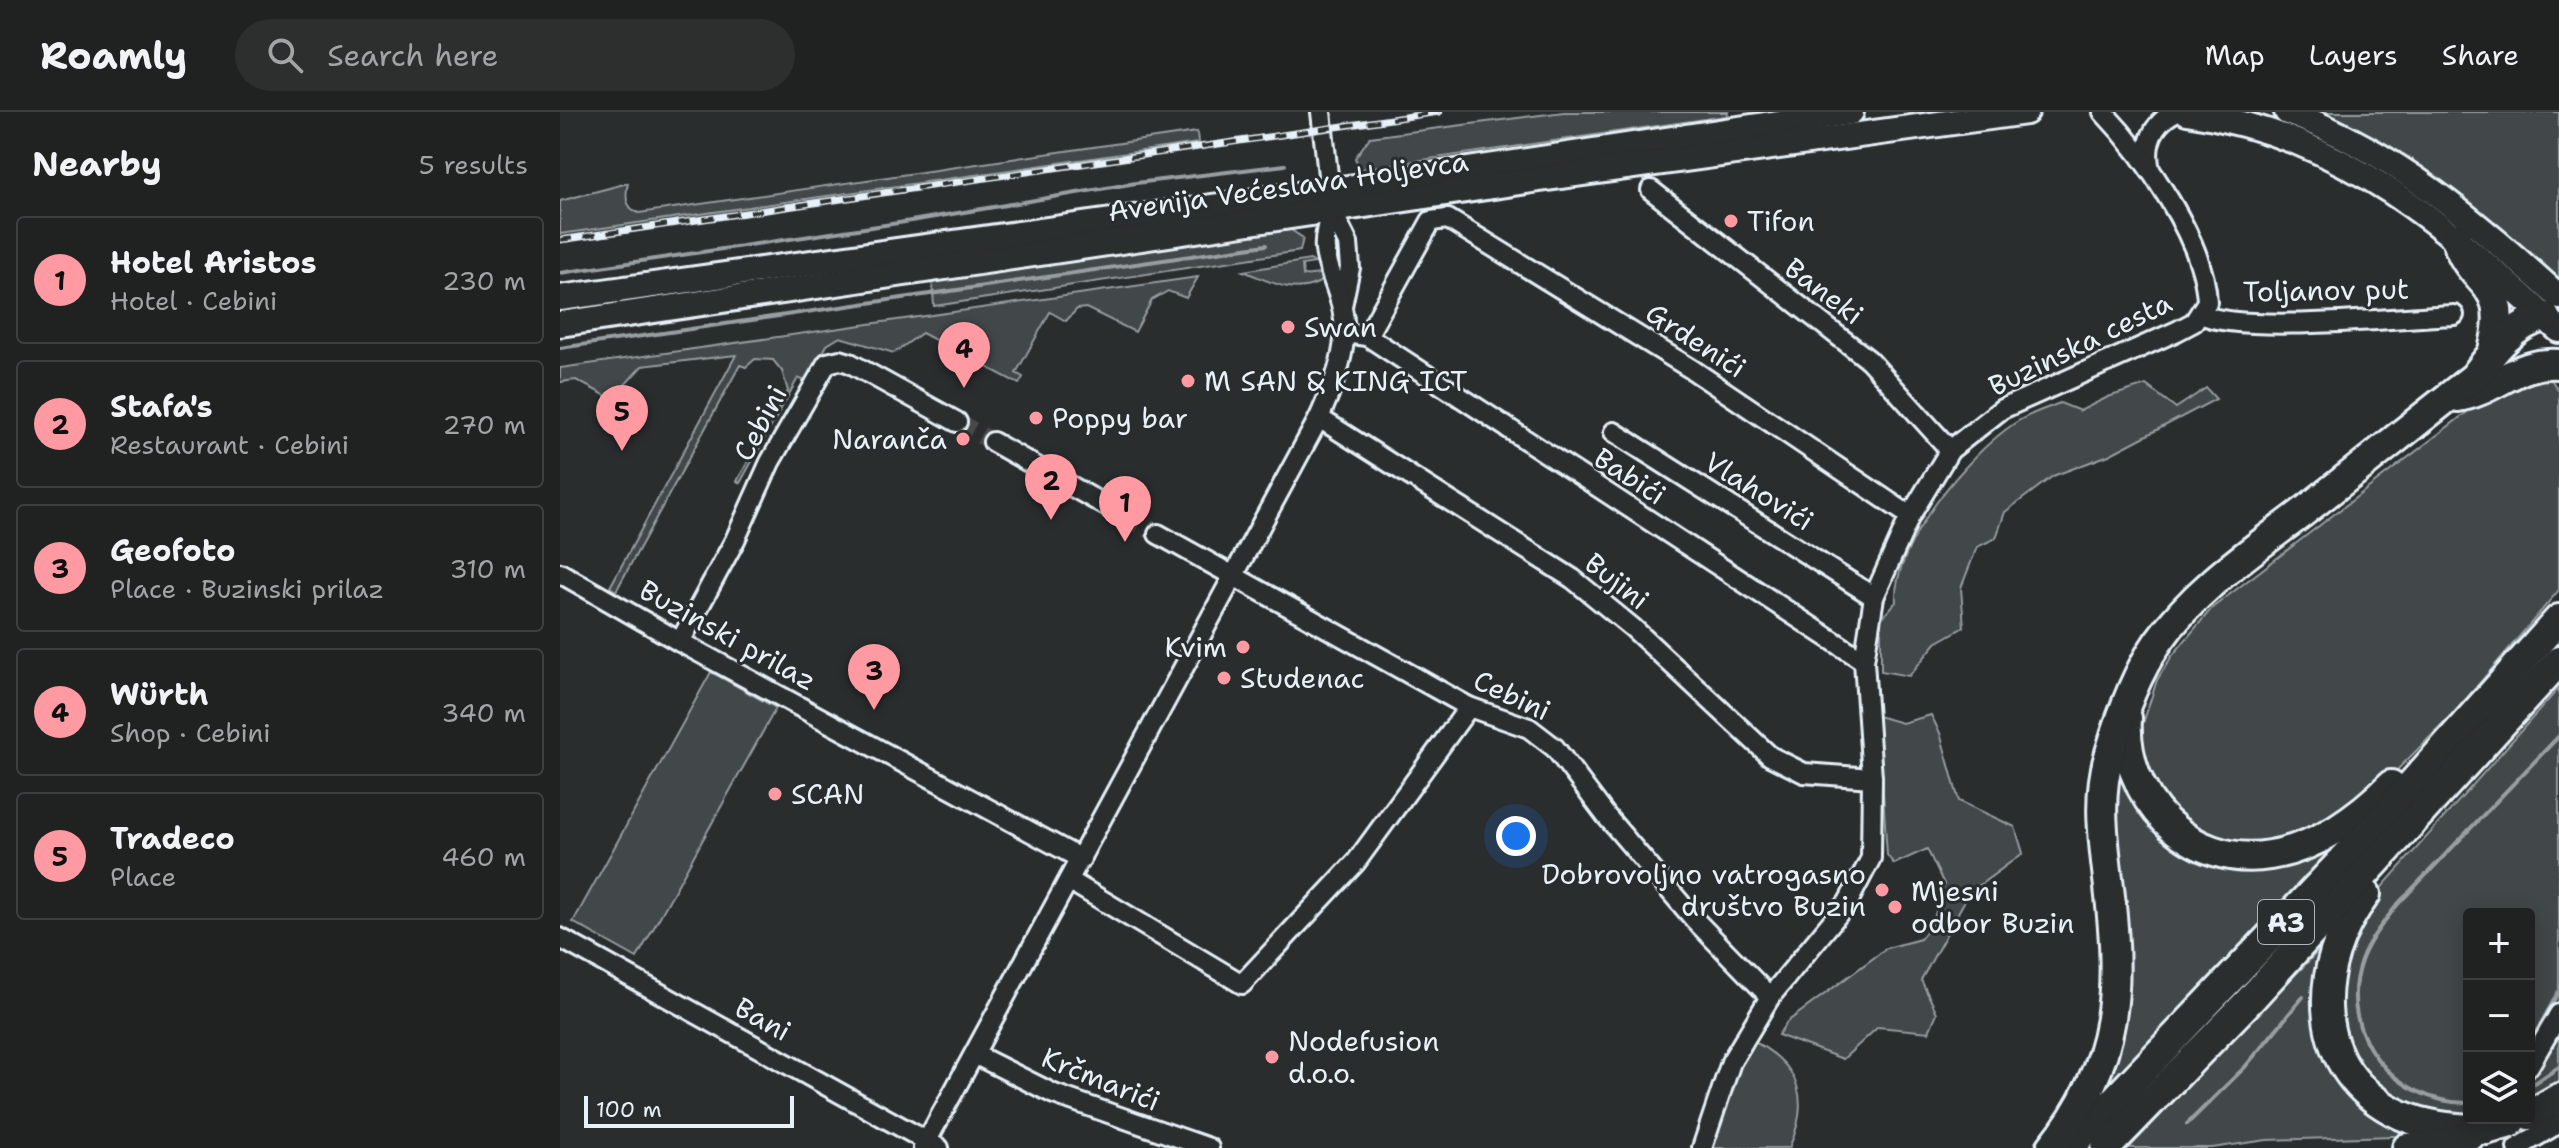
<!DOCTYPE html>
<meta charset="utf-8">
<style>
body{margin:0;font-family:"Shantell Sans",sans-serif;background:#2d2f2f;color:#f1f3f6}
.controls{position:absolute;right:24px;bottom:24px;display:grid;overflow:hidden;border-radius:8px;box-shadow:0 4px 20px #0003}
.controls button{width:72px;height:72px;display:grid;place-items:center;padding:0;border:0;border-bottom:2px solid #3d3f40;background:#202222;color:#f1f3f6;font:40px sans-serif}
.scale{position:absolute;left:24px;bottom:20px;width:210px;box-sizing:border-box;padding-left:8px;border:4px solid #e8f1f8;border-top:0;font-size:22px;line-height:28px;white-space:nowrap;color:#e8f1f8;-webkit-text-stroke:6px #2a2d2e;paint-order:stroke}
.you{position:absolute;left:956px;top:724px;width:28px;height:28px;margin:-20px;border:6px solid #fff;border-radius:50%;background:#1a73e8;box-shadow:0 0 0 12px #1a73e833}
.badge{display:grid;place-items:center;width:52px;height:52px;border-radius:50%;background:#ff9aa2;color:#111;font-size:26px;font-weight:700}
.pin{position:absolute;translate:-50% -66px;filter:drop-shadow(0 2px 4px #0008)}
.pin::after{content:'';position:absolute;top:42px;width:28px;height:24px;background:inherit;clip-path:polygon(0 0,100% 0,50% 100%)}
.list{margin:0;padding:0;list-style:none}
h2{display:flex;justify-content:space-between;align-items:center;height:104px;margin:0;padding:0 32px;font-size:34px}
h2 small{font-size:26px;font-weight:400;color:#a2a4a5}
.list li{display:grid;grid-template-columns:52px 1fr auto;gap:24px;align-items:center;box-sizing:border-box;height:128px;margin:0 16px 16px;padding:0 16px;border:2px solid #3d3f40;border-radius:8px}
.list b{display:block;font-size:30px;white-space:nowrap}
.list p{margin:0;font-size:26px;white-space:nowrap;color:#a2a4a5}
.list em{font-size:26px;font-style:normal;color:#a2a4a5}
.icon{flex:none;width:44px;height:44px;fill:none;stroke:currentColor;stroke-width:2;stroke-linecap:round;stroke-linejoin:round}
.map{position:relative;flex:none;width:1999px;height:1036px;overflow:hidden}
header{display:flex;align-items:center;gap:48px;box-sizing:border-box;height:112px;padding:0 40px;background:#202222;border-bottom:2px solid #3d3f40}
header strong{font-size:38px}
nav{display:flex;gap:44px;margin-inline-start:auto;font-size:28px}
.search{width:560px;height:72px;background:#2d2f2f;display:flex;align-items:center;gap:20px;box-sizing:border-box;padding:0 28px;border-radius:44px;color:#a2a4a5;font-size:30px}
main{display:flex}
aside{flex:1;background:#202222}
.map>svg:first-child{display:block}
.green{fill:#424648;stroke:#959ca0;stroke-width:2}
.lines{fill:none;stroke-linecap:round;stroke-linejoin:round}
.stream{stroke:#989fa3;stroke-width:4}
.minor-tunnel{stroke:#464a4c;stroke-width:18;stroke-dasharray:18 9;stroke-linecap:butt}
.minor-casing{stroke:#e8f1f8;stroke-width:24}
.major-casing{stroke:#e8f1f8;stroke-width:30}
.highway-casing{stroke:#e8f1f8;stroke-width:34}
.minor{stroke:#2a2d2e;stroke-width:18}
.major{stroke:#2a2d2e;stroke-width:24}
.highway{stroke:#2a2d2e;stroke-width:28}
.rail-casing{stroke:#e8f1f8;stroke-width:7}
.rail{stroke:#2a2d2e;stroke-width:4;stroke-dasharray:12;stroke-linecap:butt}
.highway-bridge-casing{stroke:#e8f1f8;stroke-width:34;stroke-linecap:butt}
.highway-bridge{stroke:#2a2d2e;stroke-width:28}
.poi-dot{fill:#ff9aa2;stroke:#2a2d2e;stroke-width:3}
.labels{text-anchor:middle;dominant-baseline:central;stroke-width:6;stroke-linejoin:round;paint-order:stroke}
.shield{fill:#2a2d2e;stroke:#afb6bb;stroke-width:2}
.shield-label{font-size:26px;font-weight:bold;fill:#e8f1f8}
.street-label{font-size:28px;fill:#e8f1f8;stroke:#2a2d2e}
.poi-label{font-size:28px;fill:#e8f1f8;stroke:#2a2d2e;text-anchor:start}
</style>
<header>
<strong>Roamly</strong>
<div class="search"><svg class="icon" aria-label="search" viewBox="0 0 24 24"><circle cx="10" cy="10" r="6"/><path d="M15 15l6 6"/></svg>Search here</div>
<nav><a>Map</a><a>Layers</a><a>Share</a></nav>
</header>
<main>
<aside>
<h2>Nearby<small>5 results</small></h2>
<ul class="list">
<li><span class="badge">1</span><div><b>Hotel Aristos</b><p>Hotel · Cebini</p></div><em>230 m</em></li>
<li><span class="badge">2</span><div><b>Stafa's</b><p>Restaurant · Cebini</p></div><em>270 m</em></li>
<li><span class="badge">3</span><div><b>Geofoto</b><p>Place · Buzinski prilaz</p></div><em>310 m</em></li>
<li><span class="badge">4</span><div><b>Würth</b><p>Shop · Cebini</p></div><em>340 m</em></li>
<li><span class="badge">5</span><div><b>Tradeco</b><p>Place</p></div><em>460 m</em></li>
</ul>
</aside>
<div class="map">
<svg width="1999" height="1036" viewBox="0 0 1999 1036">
<rect width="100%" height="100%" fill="#2a2d2e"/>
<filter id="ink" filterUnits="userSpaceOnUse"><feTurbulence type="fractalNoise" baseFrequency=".0125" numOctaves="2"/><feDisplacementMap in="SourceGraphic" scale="16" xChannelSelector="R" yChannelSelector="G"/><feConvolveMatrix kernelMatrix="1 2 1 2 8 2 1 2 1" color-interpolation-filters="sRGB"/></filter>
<g filter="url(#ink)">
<!-- green -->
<g class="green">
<path d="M1004,0H1168L1166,4L800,57L795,46L810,25Z"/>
<path d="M1750,0H1999V175Z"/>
<path d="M637,20L638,31L0,122V89L68,71C65,84 65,96 79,101Z"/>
<path d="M728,116L743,126L740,139L374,194L372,166Z"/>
<path d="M750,148L755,151L742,153L743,164L761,162L760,170C732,184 710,169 683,159Z"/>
<path d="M638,165L626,186L608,179L592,188L575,220L526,196L517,197L506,209L490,200L456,261L463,265L459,272L362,221L334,241L280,225L267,233L247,270L238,266L180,371L177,369L228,279L222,259L213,248L195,247L186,255L180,253L56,479L50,475L176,243L82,254L52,287L16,268L0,270V256Z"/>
<path d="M1985,259L1999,279V478L1895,600L1828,667L1735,731L1663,737L1597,690L1579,624L1597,568L1612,544L1652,496L1945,271Z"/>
<path d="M1586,273L1616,296L1646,276L1656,287L1549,343L1493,364L1445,400L1436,426L1417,435L1401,476L1404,515L1376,531L1349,564L1321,559V507L1336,490C1332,433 1408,342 1455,311C1468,302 1485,297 1500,291L1520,299L1548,285Z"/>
<path d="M151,560L216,596L77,846L13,810Z"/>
<path d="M1999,576V889L1969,942V802H1909V1006L1886,1010L1801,968L1772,894L1791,816L1806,793Z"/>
<path d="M1371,603L1380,621L1399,689L1455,715L1463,741L1409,781L1361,868L1377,901L1369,920L1318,915L1283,947L1218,923L1227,910L1327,836L1360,827L1372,813L1384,772L1367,737L1334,752L1327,743L1318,604L1342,611Z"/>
<path d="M1560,647L1612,730L1774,734L1541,981C1597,861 1545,770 1560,647Z"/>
<path d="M1762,835L1757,911L1863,1023L1707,1028L1652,1036H1569Z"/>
<path d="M1999,917V975L1969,992V972Z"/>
<path d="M1193,929C1240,953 1251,988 1229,1036H1150L1168,968Z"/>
</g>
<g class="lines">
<!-- stream -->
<g class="stream">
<path d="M0,161L345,110L576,71L725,53"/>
<path d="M0,236L706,133"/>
<path d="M1969,933L1999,879"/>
<path d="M1975,971L1999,955"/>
<path d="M1909,991C1836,992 1775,922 1801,849C1809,827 1824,810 1838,792L1999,624"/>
<path d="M1627,1012L1685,955L1743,885"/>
</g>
<!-- minor-tunnel -->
<g class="minor-tunnel">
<path d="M397,310L433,330"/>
<path d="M564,404L598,422"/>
</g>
<!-- minor casing -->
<g class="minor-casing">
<g id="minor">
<path d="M761,0L772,99L788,131L790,156L782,194"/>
<path d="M1590,58C1584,32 1592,12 1615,0"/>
<path d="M1091,78L1309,248L1390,338"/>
<path d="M1641,202C1680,222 1842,205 1894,203"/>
<path d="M784,221L807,224L871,109L888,107L1133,258L1350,404"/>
<path d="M807,224L1304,549"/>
<path d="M759,306L1013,467L1073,516L1210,644L1244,661L1312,666"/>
<path d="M1054,320L1314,485"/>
<path d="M433,330L564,404"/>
<path d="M598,422L909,595L969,616L995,636L1047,705L1134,807L1210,885"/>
<path d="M0,461L120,530L521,747"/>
<path d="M120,530L175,428L210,350L267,251L280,248L290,251L397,310"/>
<path d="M510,769L682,872L796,750L909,595"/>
<path d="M0,826L379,1036"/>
<path d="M416,943L494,982L649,1036"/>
<path d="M1969,954L1999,902"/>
<path d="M363,1036L759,306C774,272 791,233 782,196C772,154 755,144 772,99"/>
<path d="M1142,1036L1171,950L1210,885L1288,790L1311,746L1312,666L1304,549L1314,485L1350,404L1390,338L1442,297L1617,219L1634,210L1647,190C1645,129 1584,43 1543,0"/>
<path d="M1957,1036L1999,1011"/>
</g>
</g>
<!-- major casing -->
<g class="major-casing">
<g id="major">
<path d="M1627,0C1789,26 1883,112 1999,218"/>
<path d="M1727,0C1835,39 1915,109 1999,185"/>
<path d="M0,186L816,72L1291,0"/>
<path d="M0,212L980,67L1466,0"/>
</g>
</g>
<!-- highway casing -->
<g class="highway-casing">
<g id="highway">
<path d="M1896,126C1911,179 1953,166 1932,242"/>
<path d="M1898,285C1935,279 1959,248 1999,252"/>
<path d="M1567,606C1562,685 1629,757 1710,743C1756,736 1799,705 1831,673"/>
<path d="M1806,782C1750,854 1748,960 1841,1003C1868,1015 1897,1016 1926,1018"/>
<path d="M1969,1003L1999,986"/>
<path d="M1510,1035L1799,731L1999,507"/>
<path d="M1491,1036C1561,949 1561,873 1548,767C1543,725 1537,682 1550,641C1561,603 1576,562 1598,530C1635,477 1692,439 1742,401C1800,356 1856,310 1914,265C1932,241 1954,211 1985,205"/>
<path d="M1546,1036L1689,889L1999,549"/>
<path d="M1847,1036L1879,1033L1910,1024"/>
</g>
</g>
<!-- minor -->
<use href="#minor" class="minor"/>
<!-- major -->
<use href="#major" class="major"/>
<!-- highway -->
<use href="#highway" class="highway"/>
<!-- rail casing -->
<g class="rail-casing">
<path id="rail" d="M0,128L879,0"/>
</g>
<!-- rail -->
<use href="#rail" class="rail"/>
<!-- highway-bridge casing -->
<g class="highway-bridge-casing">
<path id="highway-bridge" d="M1926,1018L1950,1011"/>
</g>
<!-- highway-bridge -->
<use href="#highway-bridge" class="highway-bridge"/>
</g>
</g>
<!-- markers -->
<g class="poi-dot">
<circle cx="1171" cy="109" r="8"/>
<circle cx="728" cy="215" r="8"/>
<circle cx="628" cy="269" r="8"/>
<circle cx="476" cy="306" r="8"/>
<circle cx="403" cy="327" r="8"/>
<circle cx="683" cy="535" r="8"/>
<circle cx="664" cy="566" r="8"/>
<circle cx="215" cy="682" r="8"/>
<circle cx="1322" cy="778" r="8"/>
<circle cx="1335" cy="795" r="8"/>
<circle cx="712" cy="945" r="8"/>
</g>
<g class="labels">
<!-- shield labels -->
<rect class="shield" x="1698" y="788" width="56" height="44" rx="6"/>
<g class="shield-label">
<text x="1726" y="810">A3</text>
</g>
<!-- street labels -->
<g class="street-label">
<text transform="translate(728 74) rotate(-8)">Avenija Većeslava Holjevca</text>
<text transform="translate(1766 178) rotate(-1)">Toljanov put</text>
<text transform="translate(1264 179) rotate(37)">Baneki</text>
<text transform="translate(1136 228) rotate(33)">Grdenići</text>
<text transform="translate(1520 232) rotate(-26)">Buzinska cesta</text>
<text transform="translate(200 311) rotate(-62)">Cebini</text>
<text transform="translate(1070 364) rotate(33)">Babići</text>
<text transform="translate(1199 379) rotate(32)">Vlahovići</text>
<text transform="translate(1057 469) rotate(38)">Bujini</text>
<text transform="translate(168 523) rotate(29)">Buzinski prilaz</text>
<text transform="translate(952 583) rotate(25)">Cebini</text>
<text transform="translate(203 907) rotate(29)">Bani</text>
<text transform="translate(541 967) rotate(22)">Krčmarići</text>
</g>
<!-- poi labels -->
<g class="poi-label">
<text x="1187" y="109">Tifon</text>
<text x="744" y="215">Swan</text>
<text x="644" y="269">M SAN &amp; KING ICT</text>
<text x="492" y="306">Poppy bar</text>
<text x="387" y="327" text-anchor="end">Naranča</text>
<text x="667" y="535" text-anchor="end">Kvim</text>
<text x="680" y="566">Studenac</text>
<text x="231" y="682">SCAN</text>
<text x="1306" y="762" text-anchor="end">Dobrovoljno vatrogasno<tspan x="1306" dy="32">društvo Buzin</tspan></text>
<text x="1351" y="779">Mjesni<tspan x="1351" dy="32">odbor Buzin</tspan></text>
<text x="728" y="929">Nodefusion<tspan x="728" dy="32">d.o.o.</tspan></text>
</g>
</g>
</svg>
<div class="controls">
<button>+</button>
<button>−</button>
<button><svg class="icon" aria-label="layers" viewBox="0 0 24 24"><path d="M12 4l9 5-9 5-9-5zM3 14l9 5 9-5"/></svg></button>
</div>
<div class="scale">100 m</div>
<div class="you"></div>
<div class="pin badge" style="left:565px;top:430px">1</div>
<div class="pin badge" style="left:491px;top:408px">2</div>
<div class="pin badge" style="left:314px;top:598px">3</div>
<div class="pin badge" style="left:404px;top:276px">4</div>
<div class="pin badge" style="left:62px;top:339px">5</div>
</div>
</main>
